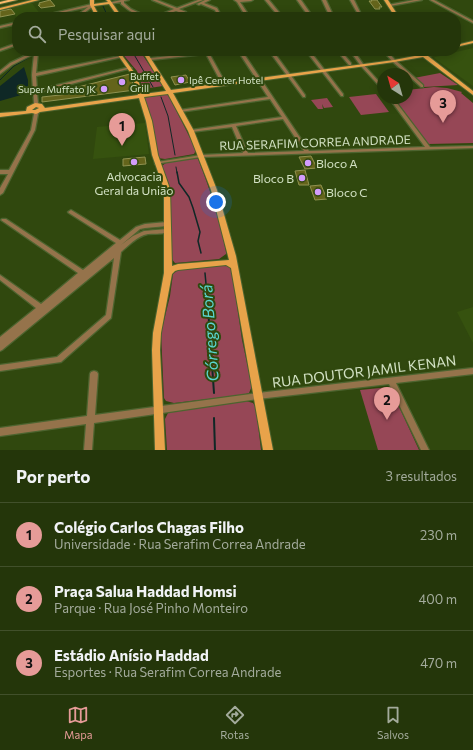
<!DOCTYPE html>
<html lang="pt">
<meta charset="utf-8">
<style>
body{margin:0;font-family:Commissioner,sans-serif;background:#2c3e13;color:#f1f3f6}
.compass{position:absolute;left:377px;top:68px;width:36px;height:36px;border-radius:50%;background:#24360a;box-shadow:0 2px 10px #0003;rotate:323deg}
.you{position:absolute;left:216px;top:202px;width:14px;height:14px;margin:-10px;border:3px solid #fff;border-radius:50%;background:#1a73e8;box-shadow:0 0 0 6px #1a73e833}
.badge{display:grid;place-items:center;width:26px;height:26px;border-radius:50%;background:#e69b98;color:#111;font-size:13px;font-weight:700}
.pin{position:absolute;translate:-50% -33px;filter:drop-shadow(0 1px 2px #0008)}
.pin::after{content:'';position:absolute;top:21px;width:14px;height:12px;background:inherit;clip-path:polygon(0 0,100% 0,50% 100%)}
.list{margin:0;padding:0;list-style:none}
h2{display:flex;justify-content:space-between;align-items:center;height:52px;margin:0;padding:0 16px;font-size:17px}
h2 small{font-size:13px;font-weight:400;color:#a3ab9c}
.list li{display:grid;grid-template-columns:26px 1fr auto;gap:12px;align-items:center;box-sizing:border-box;height:64px;padding:0 16px;border-top:1px solid #41502b}
.list b{display:block;font-size:15px;white-space:nowrap}
.list p{margin:0;font-size:13px;white-space:nowrap;color:#a3ab9c}
.list em{font-size:13px;font-style:normal;color:#a3ab9c}
.icon{flex:none;width:22px;height:22px;fill:none;stroke:currentColor;stroke-width:2;stroke-linecap:round;stroke-linejoin:round}
.map{position:relative;flex:none;width:473px;height:450px;overflow:hidden}
.search{position:absolute;background:#24360a;box-shadow:0 2px 10px #0003;left:12px;right:12px;top:12px;height:44px;display:flex;align-items:center;gap:10px;box-sizing:border-box;padding:0 14px;border-radius:16px;color:#a3ab9c;font-size:15px}
.sheet{height:244px;background:#24360a}
nav{display:flex;justify-content:space-around;align-items:center;box-sizing:border-box;height:56px;border-top:1px solid #41502b;background:#24360a;font-size:11px;color:#a3ab9c}
nav a{display:grid;justify-items:center;gap:2px}
nav .on{color:#e69b98}
.map>svg:first-child{display:block}
.built{fill:#36520f}
.green{fill:#964756}
.water{fill:#0f2826}
.lines{fill:none;stroke-linecap:round;stroke-linejoin:round}
.stream-far2{stroke:#0f2826;stroke-width:1}
.stream-far1{stroke:#0f2826;stroke-width:1.5}
.stream{stroke:#0f2826;stroke-width:2}
.building{fill:#64641b;stroke:#8f9150}
.minor-casing{stroke:#4d642f;stroke-width:2.5}
.major-casing{stroke:#4d642f;stroke-width:2}
.highway-casing{stroke:#4d642f;stroke-width:2}
.minor{fill:#95734b;fill-rule:evenodd}
.major{fill:#e8a34a;fill-rule:evenodd}
.highway{fill:#fdba6a;fill-rule:evenodd}
.poi-dot{fill:#d39cfc;stroke:#30480e;stroke-width:1.5}
.labels{text-anchor:middle;dominant-baseline:central;stroke-width:4;stroke-linejoin:round;paint-order:stroke}
.far-poi-label{font-size:10px;fill:#d2e1c3;stroke:#30480e;text-anchor:start}
.street-label{font-size:12px;fill:#d2e1c3;stroke:#30480e}
.poi-label{font-size:12px;fill:#d2e1c3;stroke:#30480e;text-anchor:start}
.near-street-label{font-size:14px;fill:#d2e1c3;stroke:#30480e}
.near-water-label{font-size:16px;font-style:italic;fill:#59d6cf;stroke:#30480e}
</style>
<div class="map">
<svg width="473" height="450" viewBox="0 0 473 450">
<rect width="100%" height="100%" fill="#30480e"/>
<!-- built -->
<g class="built">
<path d="M31,2L41,15L17,18L11,8Z"/>
<path d="M473,48V86L434,58L435,57Z"/>
<path d="M145,123L149,154L93,159L97,127Z"/>
<path d="M473,307V343L457,312Z"/>
</g>
<!-- green -->
<g class="green">
<path d="M120,51H140L163,86L143,89L137,71Z"/>
<path d="M440,73L458,85L424,87L414,78Z"/>
<path d="M434,87L447,88L462,92L461,93L473,103V143L428,144L394,98H407V90Z"/>
<path d="M168,94L196,150L194,154L165,159L158,158L143,98Z"/>
<path d="M376,94L389,112L361,115L349,97Z"/>
<path d="M327,98L333,107L324,108L322,104L323,109H318L311,100Z"/>
<path d="M192,158L198,159C210,189 220,220 226,252V254L219,259L175,263L171,258L170,194L169,184L162,166L167,162Z"/>
<path d="M224,265L230,267L232,271L242,340L252,386L249,393L243,395L174,403L166,401L164,398L161,333L170,296L173,274L178,270L183,269Z"/>
<path d="M390,387L419,450H378L360,390Z"/>
<path d="M246,401L253,403L256,408L261,450H167L165,419L168,413L174,410Z"/>
</g>
<!-- water -->
<path class="water" d="M24,67L28,80V93L0,101V86Z"/>
<g class="lines">
<!-- stream-far2 -->
<g class="stream-far2">
<path d="M103,6L108,17"/>
<path d="M132,51L153,87"/>
<path d="M0,80L14,66L28,58"/>
<path d="M161,97L168,116L175,155"/>
<path d="M176,167L177,173"/>
</g>
<!-- stream-far1 -->
<g class="stream-far1">
<path d="M177,172L179,183L189,197L193,208L200,232L198,241L201,253"/>
<path d="M205,273L207,295"/>
</g>
<!-- stream -->
<g class="stream">
<path d="M207,294L214,393"/>
<path d="M214,418L215,450"/>
</g>
</g>
<!-- building -->
<g class="building">
<path d="M50,0L55,6L41,8L38,5H40L39,3Z"/>
<path d="M371,0H377L382,7H379L380,9H375L369,1H372Z"/>
<path d="M11,9L15,14L0,17V11Z"/>
<path d="M130,74L135,90L42,102V97L69,94V93L74,92V88Z"/>
<path d="M186,75L190,82L175,85L171,77Z"/>
<path d="M311,156L317,168L305,169L299,157Z"/>
<path d="M145,157L146,164L123,166V159Z"/>
<path d="M305,170L309,185H299L295,171Z"/>
<path d="M321,185L327,199L315,200L310,186Z"/>
</g>
<g class="lines">
<!-- minor casing -->
<g class="minor-casing">
<g id="minor">
<path d="M121,0H129L124,1V3L131,9L148,17C137,17 128,10 121,4V2L110,4L108,3Z"/>
<path d="M152,0H157L177,8L198,0H203L179,9L186,12L189,17H185L184,14L176,11L160,17H155L174,9Z"/>
<path d="M205,0H210L204,3L217,8L222,17H218L215,10L201,4L199,5L197,4Z"/>
<path d="M234,0H253L251,1L240,2L250,17H246L237,2Z"/>
<path d="M265,0H269L283,17H279Z"/>
<path d="M297,0H301L313,17H309Z"/>
<path d="M322,0H326L334,17H330Z"/>
<path d="M350,0H354L362,16L396,14L398,15L396,16L354,17L359,16Z"/>
<path d="M414,0H422L390,6L388,5Z"/>
<path d="M430,0H434L473,21V23Z"/>
<path d="M92,4L94,5L92,7L79,17H75L88,7L43,17H37Z"/>
<path d="M17,22V24H16L17,26V30H16L13,25L0,28V26Z"/>
<path d="M17,43V45L0,51V49Z"/>
<path d="M35,51H40L38,53L36,73L120,56L122,57L36,76L37,90L130,67L132,68L37,93L38,103L40,105L38,106L34,103L32,75L34,54L12,65L0,74V71L10,63Z"/>
<path d="M204,51H221L219,52L209,53L226,84L225,85L222,84L206,54L151,60L149,59L151,58L205,52Z"/>
<path d="M238,51H242L309,151L425,147L389,98H393L430,147L473,146V148L201,157L155,164V162H157L201,155L243,153L232,127L191,132L189,131L191,130L282,117L270,99L180,112L178,111L180,110L268,97ZM283,119L304,151L248,153L236,126Z"/>
<path d="M269,51H273L305,95V97H303Z"/>
<path d="M306,51H310L343,94V96H341Z"/>
<path d="M337,51H341L351,63V65H349Z"/>
<path d="M350,51H354L363,64L383,86V89H382L361,66Z"/>
<path d="M383,51H387L395,60L423,85V87H421L393,62Z"/>
<path d="M36,110H40V111L38,114L35,130L3,193L0,195V188L8,174H0V170H9L31,130L34,114Z"/>
<path d="M71,210L120,240L136,227L145,224L167,222L170,224L167,226L145,228L140,229L121,245L133,236L144,231L167,229L170,231C164,235 155,233 148,234C137,236 128,246 121,252L111,318L61,362L0,371V365L57,357L106,315L114,258L2,350L0,351V337L36,308L0,280V275L41,304L78,273L1,220L2,219H6L83,270L116,243L69,213L68,212Z"/>
<path d="M473,368V374L396,383L429,450H421L389,384L258,399L94,423L92,450H84L86,424L0,436V428L87,416L90,374L91,372L94,371L97,372L98,374L95,415L258,393Z"/>
</g>
</g>
<!-- major casing -->
<g class="major-casing">
<g id="major">
<path d="M32,0H39L0,10V8Z"/>
<path d="M90,0H94V4L108,2L106,0H110L122,17H118L109,4L94,6L100,17H96L90,5Z"/>
<path d="M384,0H388L399,17H395Z"/>
<path d="M473,41V43L456,47V45Z"/>
<path d="M115,51H119L136,75L143,94L166,91L142,51H146L171,90L394,60L420,55L416,51H421L425,54L442,51H452L428,56L473,91V95L423,57L394,62L173,93L194,131L217,190L236,256L273,450H263L231,268L226,265L178,270L175,271L172,274L161,333L160,350L165,450H155L152,350L153,333L164,273V189L152,155L146,121L139,98L40,112L36,114L32,113L0,117V113L26,111L27,107L35,103L42,104L45,108L138,95L132,75ZM168,94L188,131L211,190L229,260L178,264L172,266L170,189L158,155L152,121L144,97ZM36,107L39,108L35,110H32Z"/>
</g>
</g>
<!-- highway casing -->
<g class="highway-casing">
<path id="highway" d="M8,0H17L0,4V2Z"/>
</g>
<!-- minor -->
<use href="#minor" class="minor"/>
<!-- major -->
<use href="#major" class="major"/>
<!-- highway -->
<use href="#highway" class="highway"/>
</g>
<!-- markers -->
<g class="poi-dot">
<circle cx="181" cy="80" r="4"/>
<circle cx="122" cy="82" r="4"/>
<circle cx="104" cy="89" r="4"/>
<circle cx="134" cy="162" r="4"/>
<circle cx="308" cy="163" r="4"/>
<circle cx="302" cy="178" r="4"/>
<circle cx="318" cy="192" r="4"/>
</g>
<g class="labels">
<!-- far-poi labels -->
<g class="far-poi-label">
<text x="130" y="76">Buffet<tspan x="130" dy="12">Grill</tspan></text>
<text x="189" y="80">Ipê Center Hotel</text>
<text x="96" y="89" text-anchor="end">Super Muffato JK</text>
</g>
<!-- street labels -->
<g class="street-label">
<text transform="translate(315 142) rotate(-2)">RUA SERAFIM CORREA ANDRADE</text>
</g>
<!-- poi labels -->
<g class="poi-label">
<text x="316" y="163">Bloco A</text>
<text x="134" y="176" text-anchor="middle">Advocacia<tspan x="134" dy="14">Geral da União</tspan></text>
<text x="294" y="178" text-anchor="end">Bloco B</text>
<text x="326" y="192">Bloco C</text>
</g>
<!-- near-street labels -->
<g class="near-street-label">
<text transform="translate(364 371) rotate(-7)">RUA DOUTOR JAMIL KENAN</text>
</g>
<!-- near-water labels -->
<g class="near-water-label">
<text transform="translate(209 333) rotate(-94)">Córrego Borá</text>
</g>
</g>
</svg>
<svg class="compass" viewBox="-18 -18 36 36"><path d="M0-13l5 13h-10z" fill="#e53935"/><path d="M0 13l5-13h-10z" fill="#a3ab9c"/></svg>
<div class="you"></div>
<div class="pin badge" style="left:122px;top:146px">1</div>
<div class="pin badge" style="left:387px;top:420px">2</div>
<div class="pin badge" style="left:443px;top:123px">3</div>
<div class="search"><svg class="icon" aria-label="search" viewBox="0 0 24 24"><circle cx="10" cy="10" r="6"/><path d="M15 15l6 6"/></svg>Pesquisar aqui</div>
</div>
<section class="sheet">
<h2>Por perto<small>3 resultados</small></h2>
<ul class="list">
<li><span class="badge">1</span><div><b>Colégio Carlos Chagas Filho</b><p>Universidade · Rua Serafim Correa Andrade</p></div><em>230 m</em></li>
<li><span class="badge">2</span><div><b>Praça Salua Haddad Homsi</b><p>Parque · Rua José Pinho Monteiro</p></div><em>400 m</em></li>
<li><span class="badge">3</span><div><b>Estádio Anísio Haddad</b><p>Esportes · Rua Serafim Correa Andrade</p></div><em>470 m</em></li>
</ul>
</section>
<nav>
<a class="on"><svg class="icon" aria-label="map" viewBox="0 0 24 24"><path d="M3 6l6-2 6 2 6-2v14l-6 2-6-2-6 2zM9 4v14M15 6v14"/></svg>Mapa</a>
<a><svg class="icon" aria-label="directions" viewBox="0 0 24 24"><path d="M12 3l9 9-9 9-9-9zM9 14v-3h6M13 9l2 2-2 2"/></svg>Rotas</a>
<a><svg class="icon" aria-label="saved" viewBox="0 0 24 24"><path d="M7 4h10v16l-5-4-5 4z"/></svg>Salvos</a>
</nav>
